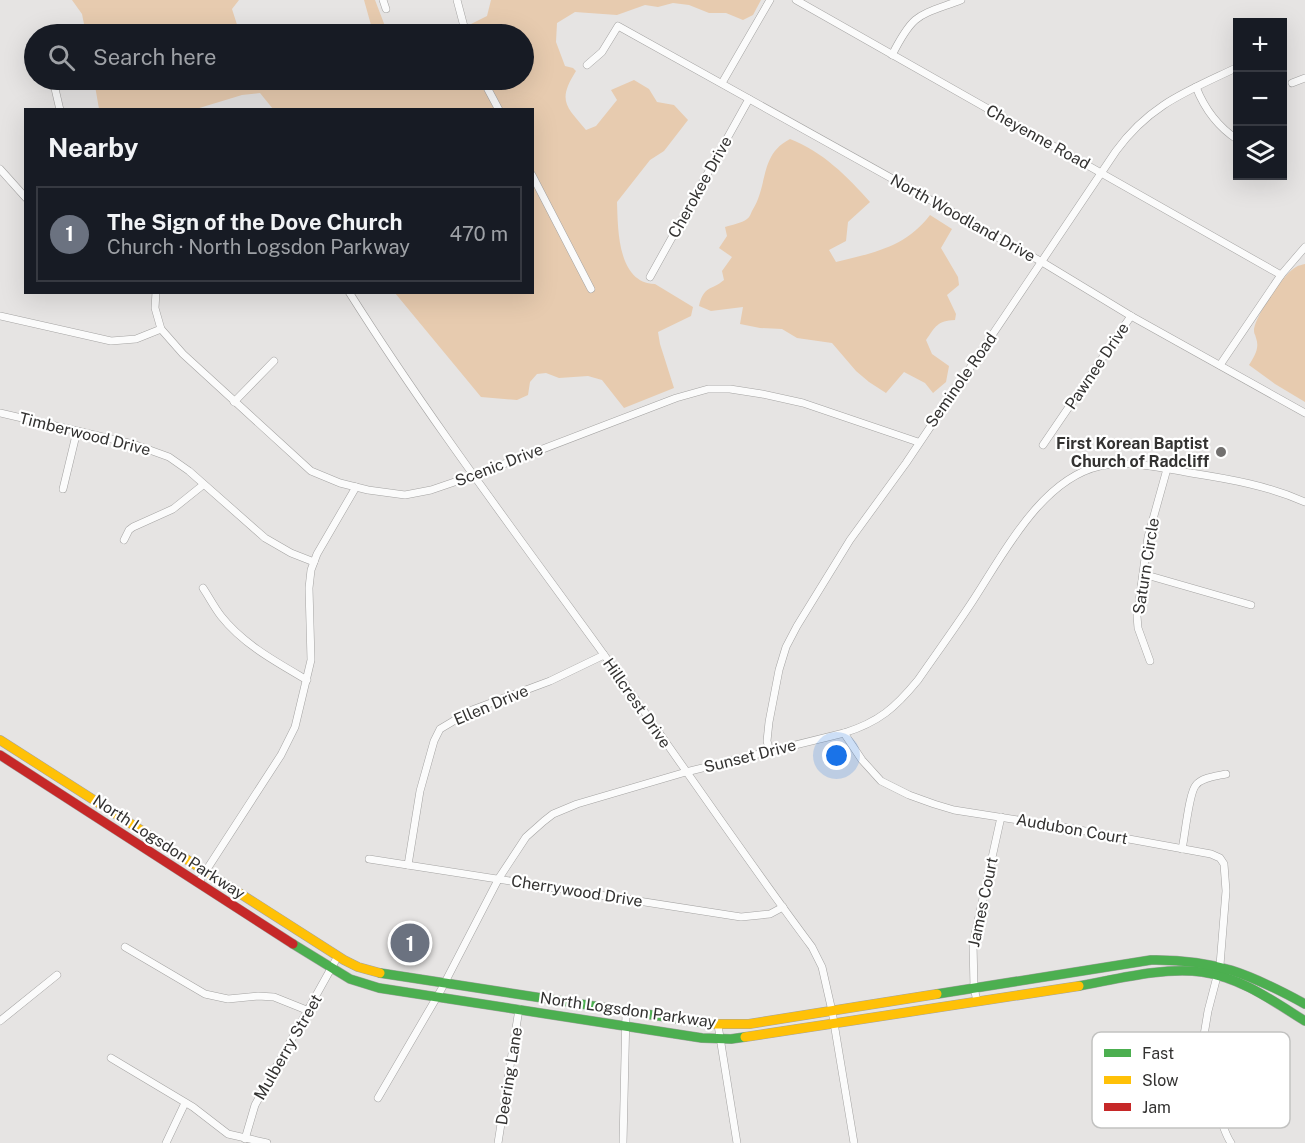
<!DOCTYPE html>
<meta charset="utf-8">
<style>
body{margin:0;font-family:"Public Sans",sans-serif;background:#242831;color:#f1f3f6}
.controls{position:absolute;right:18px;top:18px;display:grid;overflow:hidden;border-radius:0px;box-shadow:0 6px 24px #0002}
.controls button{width:54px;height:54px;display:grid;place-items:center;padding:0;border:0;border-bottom:2px solid #363941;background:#171b24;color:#f1f3f6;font:30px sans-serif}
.you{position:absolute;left:837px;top:756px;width:21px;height:21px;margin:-15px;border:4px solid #fff;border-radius:50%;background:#1a73e8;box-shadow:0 0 0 9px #1a73e833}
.badge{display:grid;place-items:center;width:39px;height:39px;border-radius:50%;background:#1a73e8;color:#fff;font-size:20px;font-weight:700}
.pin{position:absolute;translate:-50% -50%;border:3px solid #fff;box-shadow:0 2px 6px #0006}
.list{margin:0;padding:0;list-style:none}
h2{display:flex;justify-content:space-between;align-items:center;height:78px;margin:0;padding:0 24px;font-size:26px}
h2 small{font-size:20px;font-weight:400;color:#9ea1a6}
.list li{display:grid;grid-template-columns:39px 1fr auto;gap:18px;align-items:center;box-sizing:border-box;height:96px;margin:0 12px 12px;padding:0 12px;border:2px solid #363941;border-radius:0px}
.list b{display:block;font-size:22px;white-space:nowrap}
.list p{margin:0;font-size:20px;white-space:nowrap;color:#9ea1a6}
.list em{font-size:20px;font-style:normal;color:#9ea1a6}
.icon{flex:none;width:33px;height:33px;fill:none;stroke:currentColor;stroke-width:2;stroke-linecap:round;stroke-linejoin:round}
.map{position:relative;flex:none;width:1305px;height:1143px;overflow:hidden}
.search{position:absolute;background:#171b24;box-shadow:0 6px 24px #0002;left:24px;top:24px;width:510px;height:66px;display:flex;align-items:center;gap:15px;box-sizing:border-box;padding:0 21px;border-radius:33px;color:#9ea1a6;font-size:22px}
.panel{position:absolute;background:#171b24;box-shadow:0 6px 24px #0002;left:24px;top:108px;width:510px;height:186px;border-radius:0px}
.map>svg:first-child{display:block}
.green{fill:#e7cbaf}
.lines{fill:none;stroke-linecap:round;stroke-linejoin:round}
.street-casing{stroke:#a4a3a2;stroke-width:8}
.fast-casing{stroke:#a4a3a2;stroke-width:10}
.slow-casing{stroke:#a4a3a2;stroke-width:10}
.jam-casing{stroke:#a4a3a2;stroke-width:10}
.street{stroke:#fbfbfb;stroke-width:7}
.fast{stroke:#4caf50;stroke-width:9}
.slow{stroke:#ffc107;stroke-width:9}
.jam{stroke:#c62828;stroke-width:9}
.poi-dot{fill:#72706f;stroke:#fff;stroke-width:2}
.labels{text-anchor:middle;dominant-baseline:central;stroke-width:4.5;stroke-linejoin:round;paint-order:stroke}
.street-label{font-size:16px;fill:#333231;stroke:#fff}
.poi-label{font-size:16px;font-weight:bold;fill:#333231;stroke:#fff;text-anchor:end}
.key{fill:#fff;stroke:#c2c2c1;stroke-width:1.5}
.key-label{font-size:16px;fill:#333231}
</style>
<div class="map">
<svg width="1305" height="1143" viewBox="0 0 1305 1143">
<rect width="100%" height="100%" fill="#e6e4e3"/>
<!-- green -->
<g class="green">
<path d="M72,0H239L232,9L240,34H86L82,14Z"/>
<path d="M364,0H375L388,34H355L371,25Z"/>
<path d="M491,0H761L753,15L743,20L726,13H709L689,5L673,3L658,7L645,5L617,15L575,12L557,23L556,42L565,66L573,68L576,71C557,101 566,106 586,130L596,126L617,100L611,90L634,80L649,89L657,102L674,105L688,120L664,151L650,160L617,202C618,228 617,283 655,284L693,307L691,316L658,332L660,344L674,388L624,408L602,380L588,376L559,378L546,373L537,374L530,382L528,395L517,400L481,397L395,293L532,292V110L273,109L260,93L242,95L196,109H99L94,80H524V34H431L457,31L487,16Z"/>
<path d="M790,139C822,151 848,177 870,202L848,222L846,241L829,250L836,262C873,253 906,247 930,215L952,229L941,248L958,277L959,285L947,295L956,314L955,320C937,321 936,326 926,340L932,354L949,366L946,382L933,393L925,383L904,372L886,393L869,382L856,371L832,343L797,338L782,329L760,328L740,324L743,307L711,311L699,306C704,285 711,291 724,280L722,271L732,257L719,248L727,236L725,227C731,225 742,223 747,219C750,217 751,213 752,211C769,184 759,155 790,139Z"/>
<path d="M1305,264V402L1275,384L1249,365C1254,357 1260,348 1256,338C1255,333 1254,335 1254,329C1256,315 1283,274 1296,267C1299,265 1302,265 1305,264Z"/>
</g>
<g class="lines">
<!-- street casing -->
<g class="street-casing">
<g id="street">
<path d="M383,0L386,9"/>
<path d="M457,0L466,34"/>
<path d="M796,0L1281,275"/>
<path d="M892,55C914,12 918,16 961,0"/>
<path d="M587,65L602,52L618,26L1042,262L1131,316L1305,413"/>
<path d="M53,80L60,110"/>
<path d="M483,80L499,110"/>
<path d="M722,83L770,0"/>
<path d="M1292,83L1305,78"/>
<path d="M1196,87C1205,110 1218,127 1238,140"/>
<path d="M0,169L26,198"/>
<path d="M532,175L591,289"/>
<path d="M650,277L749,99"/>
<path d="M156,292L155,308L161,329L183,354L311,471L340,483L368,490L405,495L431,490L475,475L676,398L708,389H730L762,394L803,403L918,442"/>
<path d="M349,292C426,414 512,528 597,645C669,745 738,848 812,947L822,967L832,1011L854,1143"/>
<path d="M0,316L111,341L136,339L161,329"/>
<path d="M1220,365L1281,275L1305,247"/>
<path d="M234,402L274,361"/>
<path d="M0,413L133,444L169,457L189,471L265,538L291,553L314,562"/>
<path d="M1043,445L1131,316"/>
<path d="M63,489L77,431"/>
<path d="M124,540L129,530L133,527L173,509L203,485"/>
<path d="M1143,574L1251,605"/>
<path d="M203,588C209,597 214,607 221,616C243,644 276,662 307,680"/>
<path d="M1150,661L1138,628L1137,616L1148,537L1167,469"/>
<path d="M844,733L862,760L881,781L909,795L934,804L954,810L1063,827L1211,854L1220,858L1224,864L1226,891L1220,965L1208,1011L1203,1041C1206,1064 1219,1125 1231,1143"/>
<path d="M770,752L767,741L769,722L779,670L786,647L797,626L850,540L906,463L1116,151C1150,104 1188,91 1238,67"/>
<path d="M1182,849C1185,836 1189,792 1196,785C1202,777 1217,776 1226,774"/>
<path d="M369,859L741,917L770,914L783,907"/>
<path d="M408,865L420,791L434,741L440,729L472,710L550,681L604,655"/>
<path d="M198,883L281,755L295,727L311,660L309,588L311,570L317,554L356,487"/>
<path d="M125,947L205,994L228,999L258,996L274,997L309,1011"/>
<path d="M977,1001L974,988L973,943L1001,817"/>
<path d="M0,1021L57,975"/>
<path d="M718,1025L737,1143"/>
<path d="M111,1058L193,1107L228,1134L267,1143"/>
<path d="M378,1098L441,990L499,878L526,837L544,821L553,814L577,804L686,772L844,733C879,722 895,708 918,680C936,654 955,628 972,602C1003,555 1041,479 1100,466C1129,460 1162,468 1191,473C1230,479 1269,486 1305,502"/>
<path d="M245,1139L255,1105L338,956"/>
<path d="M166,1143L185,1103"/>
<path d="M498,1143L519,1009"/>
<path d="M623,1143L626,1012"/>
</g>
</g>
<!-- fast casing -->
<g class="fast-casing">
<g id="fast">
<path d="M293,944L350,979L379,988L702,1038L731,1039L745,1037"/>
<path d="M380,973L711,1024"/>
<path d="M1079,986C1118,979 1162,967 1202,972C1240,977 1273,1001 1305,1021"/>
<path d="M937,994L1151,960C1215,959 1250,974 1305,1004"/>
</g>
</g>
<!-- slow casing -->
<g class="slow-casing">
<g id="slow">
<path d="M0,740L344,960L358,967L380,973"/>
<path d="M711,1024H749L937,994"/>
<path d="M745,1037L1079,986"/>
</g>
</g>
<!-- jam casing -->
<g class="jam-casing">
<path id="jam" d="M0,755L293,944"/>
</g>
<!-- street -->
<use href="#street" class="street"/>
<!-- fast -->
<use href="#fast" class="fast"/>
<!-- slow -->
<use href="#slow" class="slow"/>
<!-- jam -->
<use href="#jam" class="jam"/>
</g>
<!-- markers -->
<circle class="poi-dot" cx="1221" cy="452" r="6"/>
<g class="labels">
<!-- street labels -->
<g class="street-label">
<text transform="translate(1038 137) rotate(29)">Cheyenne Road</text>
<text transform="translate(700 187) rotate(-61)">Cherokee Drive</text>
<text transform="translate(963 218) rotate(29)">North Woodland Drive</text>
<text transform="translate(1097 366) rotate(-56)">Pawnee Drive</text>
<text transform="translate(961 380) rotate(-55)">Seminole Road</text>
<text transform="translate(85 434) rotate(14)">Timberwood Drive</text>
<text transform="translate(499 465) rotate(-21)">Scenic Drive</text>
<text transform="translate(1146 566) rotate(-81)">Saturn Circle</text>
<text transform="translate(637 703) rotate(55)">Hillcrest Drive</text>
<text transform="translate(491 705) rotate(-23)">Ellen Drive</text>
<text transform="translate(750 756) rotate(-14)">Sunset Drive</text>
<text transform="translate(1072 829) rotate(10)">Audubon Court</text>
<text transform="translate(169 847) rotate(33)">North Logsdon Parkway</text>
<text transform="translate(577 891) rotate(9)">Cherrywood Drive</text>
<text transform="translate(983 902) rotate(-78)">James Court</text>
<text transform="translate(628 1010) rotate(8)">North Logsdon Parkway</text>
<text transform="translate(288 1047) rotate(-60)">Mulberry Street</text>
<text transform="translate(509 1076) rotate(-81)">Deering Lane</text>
</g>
<!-- poi labels -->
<g class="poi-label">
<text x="1209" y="443">First Korean Baptist<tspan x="1209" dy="18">Church of Radcliff</tspan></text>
</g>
</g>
<!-- legend -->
<rect x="1092" y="1032" width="198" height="96" rx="9" class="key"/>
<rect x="1104" y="1049" width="27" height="8" fill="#4caf50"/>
<rect x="1104" y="1076" width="27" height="8" fill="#ffc107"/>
<rect x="1104" y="1103" width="27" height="8" fill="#c62828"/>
<g class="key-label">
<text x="1142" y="1059">Fast</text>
<text x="1142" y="1086">Slow</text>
<text x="1142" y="1113">Jam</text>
</g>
</svg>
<div class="controls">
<button>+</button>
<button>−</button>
<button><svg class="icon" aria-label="layers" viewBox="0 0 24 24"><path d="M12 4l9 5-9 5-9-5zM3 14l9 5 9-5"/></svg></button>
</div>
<div class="you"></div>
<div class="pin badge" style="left:410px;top:943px;background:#6b7280">1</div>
<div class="search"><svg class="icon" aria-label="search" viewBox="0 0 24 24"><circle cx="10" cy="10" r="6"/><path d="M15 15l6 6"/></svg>Search here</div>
<section class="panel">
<h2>Nearby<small></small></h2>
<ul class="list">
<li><span class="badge" style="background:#6b7280">1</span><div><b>The Sign of the Dove Church</b><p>Church · North Logsdon Parkway</p></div><em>470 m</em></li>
</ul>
</section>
</div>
